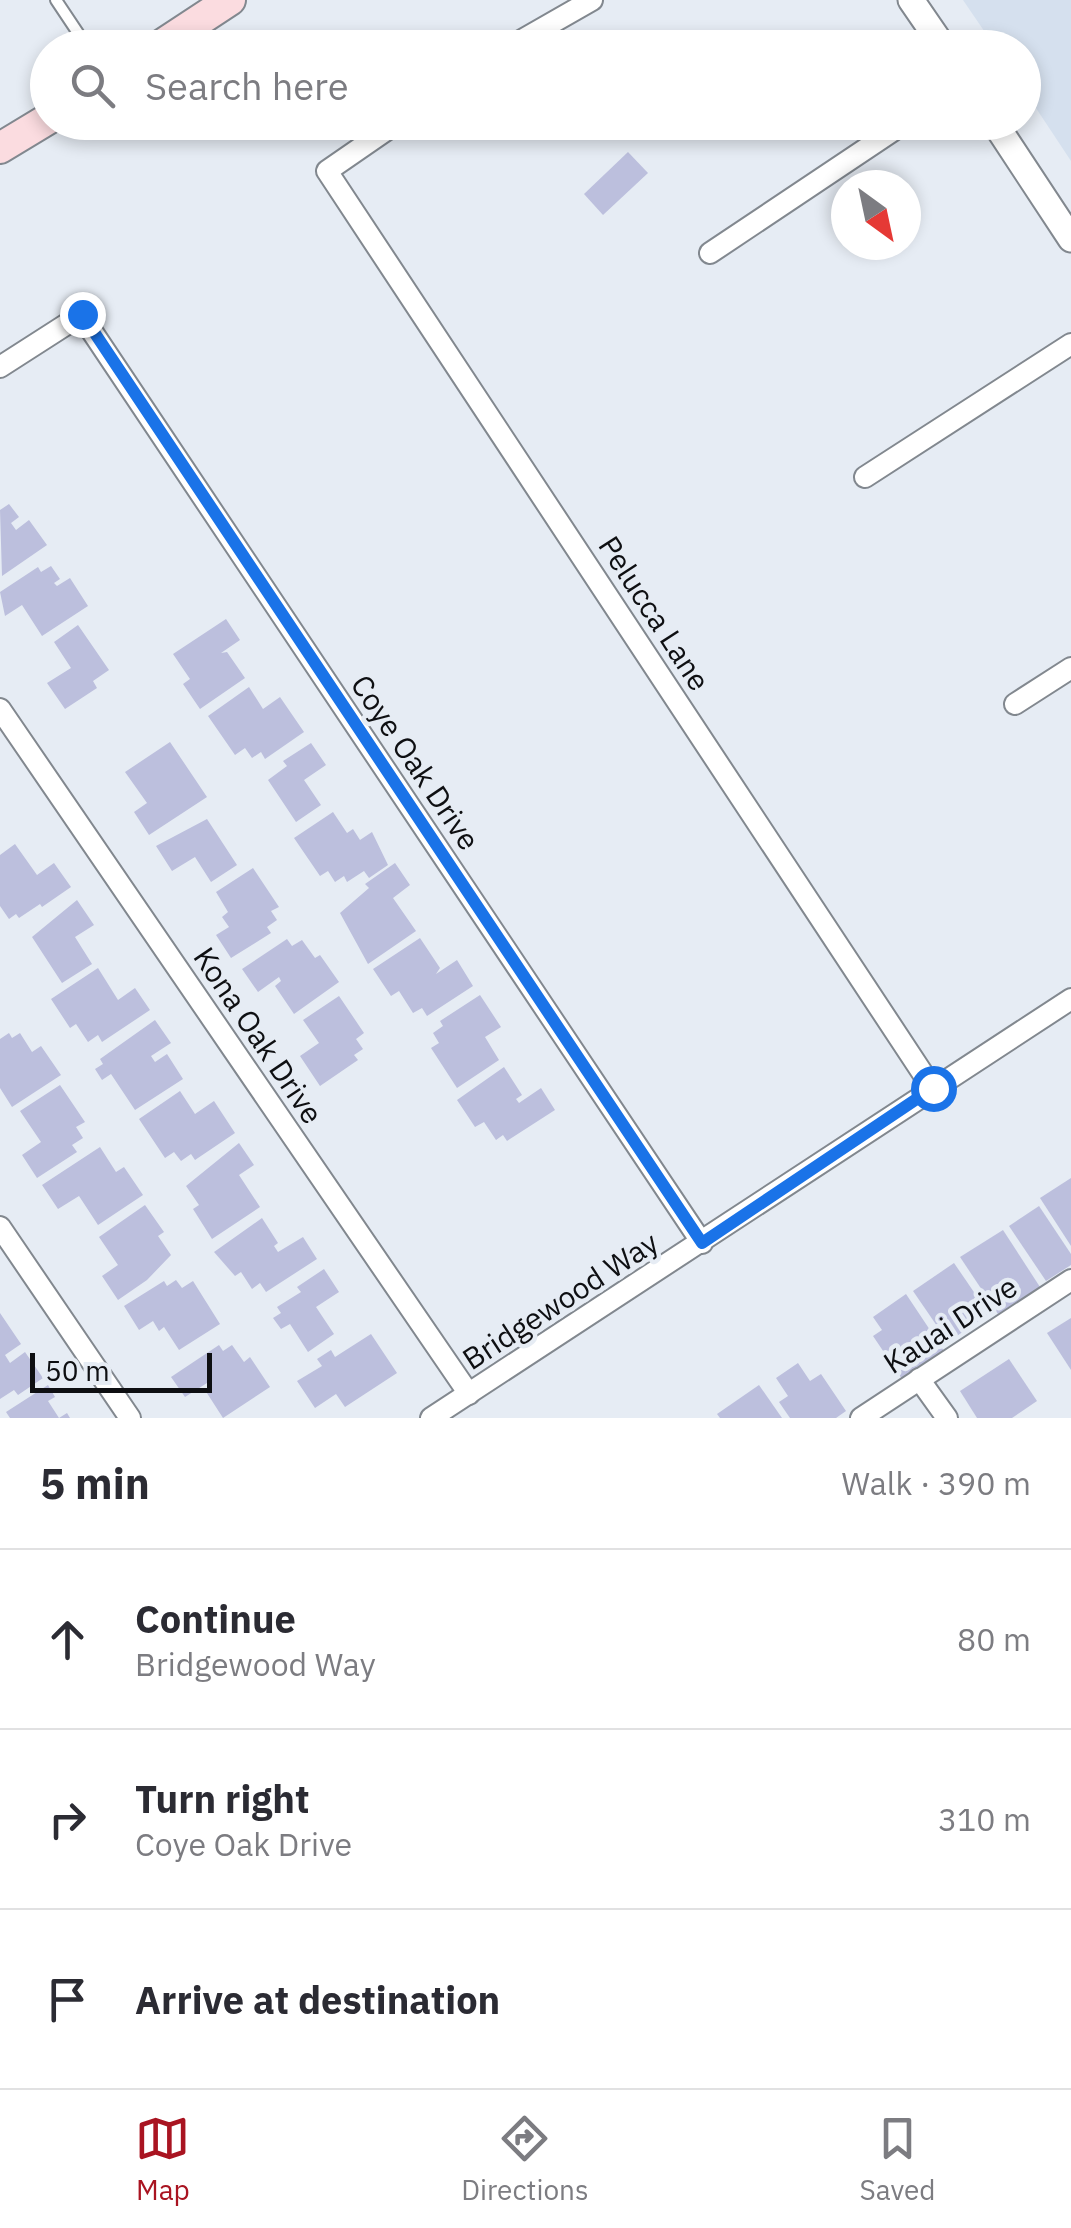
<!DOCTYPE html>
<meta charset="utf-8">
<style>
body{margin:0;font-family:"IBM Plex Sans",sans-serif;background:#f2f2f3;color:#2b2b33}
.compass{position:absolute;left:831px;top:170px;width:90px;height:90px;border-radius:50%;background:#fff;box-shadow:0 5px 15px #0003;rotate:147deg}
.scale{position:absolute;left:30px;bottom:25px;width:182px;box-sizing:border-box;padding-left:10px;border:5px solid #0e0f12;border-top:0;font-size:28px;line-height:35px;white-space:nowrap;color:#0e0f12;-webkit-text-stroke:8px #e6ecf4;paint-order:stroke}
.stop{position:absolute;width:30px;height:30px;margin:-22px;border:8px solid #1a73e8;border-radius:50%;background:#fff}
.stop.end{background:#1a73e8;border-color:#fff;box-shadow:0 2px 10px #0008}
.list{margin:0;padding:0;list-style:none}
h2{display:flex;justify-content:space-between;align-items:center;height:130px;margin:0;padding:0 40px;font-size:42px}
h2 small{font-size:32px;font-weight:400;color:#7c7c81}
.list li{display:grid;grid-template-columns:65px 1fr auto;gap:30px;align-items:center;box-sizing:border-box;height:180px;padding:0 40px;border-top:2px solid #e1e1e2}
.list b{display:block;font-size:38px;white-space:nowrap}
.list p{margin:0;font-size:32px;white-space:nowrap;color:#7c7c81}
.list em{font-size:32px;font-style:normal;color:#7c7c81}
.icon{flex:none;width:55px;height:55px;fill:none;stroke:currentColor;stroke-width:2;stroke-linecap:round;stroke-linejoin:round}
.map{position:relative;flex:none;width:1071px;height:1418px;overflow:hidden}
.search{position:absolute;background:#fff;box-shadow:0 5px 15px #0003;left:30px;right:30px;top:30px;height:110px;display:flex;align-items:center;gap:25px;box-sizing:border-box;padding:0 35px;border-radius:55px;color:#7c7c81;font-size:38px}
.sheet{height:670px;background:#fff}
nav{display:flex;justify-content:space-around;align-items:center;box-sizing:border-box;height:140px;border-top:2px solid #e1e1e2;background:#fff;font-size:28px;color:#7c7c81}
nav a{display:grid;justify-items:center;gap:5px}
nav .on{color:#a91421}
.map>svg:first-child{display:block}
.built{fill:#d5e0ee}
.building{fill:#bcbfdd}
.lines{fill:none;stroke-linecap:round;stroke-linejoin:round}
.service-casing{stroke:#82888f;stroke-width:14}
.minor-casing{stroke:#82888f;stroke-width:24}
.tertiary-casing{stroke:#82888f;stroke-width:29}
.secondary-casing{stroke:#82888f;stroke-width:34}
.service{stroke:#fff;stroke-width:10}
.minor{stroke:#fff;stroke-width:20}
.tertiary{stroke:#fff;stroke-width:25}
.secondary{stroke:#fbdce0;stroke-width:30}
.route{stroke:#1a73e8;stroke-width:12}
.labels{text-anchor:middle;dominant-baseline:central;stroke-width:9;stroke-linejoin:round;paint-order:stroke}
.street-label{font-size:30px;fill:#0e0f12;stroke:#e6ecf4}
</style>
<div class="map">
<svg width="1071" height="1418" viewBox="0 0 1071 1418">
<rect width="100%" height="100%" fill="#e6ecf4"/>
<!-- built -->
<path class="built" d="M963,0H1071V161L1024,90V48L995,47Z"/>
<!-- building -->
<g class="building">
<path d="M628,152L648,173L603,215L584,194Z"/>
<path d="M9,504L19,517L11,523L16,530L29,520L47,545L2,576L0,510Z"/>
<path d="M51,566L60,579L54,583L57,586L70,578L88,606L42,636L22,605L5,616L0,592L38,567L41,572Z"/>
<path d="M226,619L240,640L221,653L227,652L245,678L200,709L183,684L190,679L173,654Z"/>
<path d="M78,625L109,670L93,681L97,688L65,709L47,683L71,668L54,642Z"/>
<path d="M249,687L263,709L280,697L304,732L265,759L261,752L252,758L245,748L235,755L208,716Z"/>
<path d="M170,742L207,797L149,835L134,812L147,803L125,772Z"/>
<path d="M311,743L326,765L304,780L321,805L296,822L268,780L287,766L283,761Z"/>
<path d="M333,812L347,833L353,829L360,840L372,832L388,865L369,878L364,871L347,882L344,876L335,882L328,871L320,876L294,838Z"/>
<path d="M207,819L237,865L211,882L195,857L172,871L156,846Z"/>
<path d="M15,844L37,875L54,863L71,887L42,907L40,904L19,918L16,914L9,919L0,906V855Z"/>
<path d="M395,863L410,885L393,898L416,931L368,964L340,913L369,888L365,884Z"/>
<path d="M253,868L279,907L271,911L277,920L267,927L271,933L231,958L216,935L229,927L222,917L228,912L216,892Z"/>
<path d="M77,900L94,925L75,937L92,964L62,983L32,937Z"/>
<path d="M420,938L440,968L436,974L457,960L473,986L427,1016L422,1008L413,1013L399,991L391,996L373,969Z"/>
<path d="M287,939L292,946L302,940L315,958L320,955L339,982L294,1014L275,986L281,981L279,977L258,992L242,969Z"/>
<path d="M98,968L118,1000L135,988L150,1010L102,1042L98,1035L88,1042L76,1024L70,1028L51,999Z"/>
<path d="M480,995L501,1027L485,1037L499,1060L457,1088L431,1048L439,1043L433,1033L443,1026L440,1021Z"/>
<path d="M339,996L364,1033L356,1039L363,1049L354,1055L358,1060L320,1086L300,1056L319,1043L303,1020Z"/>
<path d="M155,1020L171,1043L151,1056L155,1062L167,1054L183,1079L135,1110L111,1074L102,1080L95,1069L103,1064L100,1059Z"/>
<path d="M9,1033L12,1038L20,1033L32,1052L41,1046L61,1075L12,1107L0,1088V1039Z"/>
<path d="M504,1067L522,1095L516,1099L519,1103L541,1088L555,1110L507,1141L503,1135L496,1140L484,1122L475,1127L457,1100Z"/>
<path d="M60,1085L85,1122L76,1127L83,1138L72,1145L77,1152L37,1178L22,1155L41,1142L20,1111Z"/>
<path d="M180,1091L195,1114L214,1101L235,1133L195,1160L191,1154L181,1161L174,1152L165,1158L139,1119Z"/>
<path d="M239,1143L254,1165L239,1175L260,1207L212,1239L193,1209L199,1205L186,1186Z"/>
<path d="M100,1147L116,1172L124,1167L143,1195L98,1225L79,1196L58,1209L42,1185Z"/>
<path d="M1071,1178V1246L1040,1198Z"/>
<path d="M145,1205L164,1232L158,1236L171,1255L147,1280L118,1300L102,1276L118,1265L99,1237Z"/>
<path d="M1039,1206L1071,1254V1265L1046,1281L1009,1226Z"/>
<path d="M262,1218L278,1243L274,1246L278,1252L303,1237L317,1259L266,1292L260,1283L252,1289L241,1272L235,1276L214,1252Z"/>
<path d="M1003,1230L1040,1287L998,1314L960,1257Z"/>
<path d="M954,1263L989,1314L948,1342L913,1291Z"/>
<path d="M324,1269L339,1292L316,1307L334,1334L308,1352L290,1324L281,1329L273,1318L281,1313L277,1307L301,1292L297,1287Z"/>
<path d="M176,1280L182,1288L193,1281L220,1324L179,1350L164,1327L159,1331L153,1321L139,1330L124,1306L164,1281L167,1286Z"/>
<path d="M906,1294L944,1351L902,1379L873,1336L882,1330L873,1317Z"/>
<path d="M0,1313L21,1344L5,1355L10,1363L25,1352L43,1378L18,1395L14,1390L0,1399Z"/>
<path d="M1071,1318V1370L1047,1333Z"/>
<path d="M371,1334L397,1373L345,1407L336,1394L315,1408L297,1381L322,1366L317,1359L331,1350L335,1357Z"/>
<path d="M219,1345L223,1351L232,1345L244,1362L250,1357L270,1387L223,1418L205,1390L210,1387L207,1383L185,1397L171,1377Z"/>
<path d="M1009,1359L1037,1401L1012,1418H977L960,1391Z"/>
<path d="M798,1363L810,1381L821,1374L846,1411L836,1418H790L779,1402L788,1396L776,1378Z"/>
<path d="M48,1385L55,1397L48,1401L59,1418L67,1413L70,1418H10L6,1412Z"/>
<path d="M759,1385L782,1418H720L717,1414Z"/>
</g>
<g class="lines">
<!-- service casing -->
<g class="service-casing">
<path id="service" d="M56,0L88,48"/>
</g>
<!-- minor casing -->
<g class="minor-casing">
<g id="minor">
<path d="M508,48L592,0"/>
<path d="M398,122L327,171L933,1089"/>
<path d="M710,253L906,122"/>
<path d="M0,367L81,315L702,1243"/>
<path d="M865,477L1071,344"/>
<path d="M1015,704L1071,668"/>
<path d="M0,709L469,1394"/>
<path d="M0,1227L130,1418"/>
<path d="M919,1379L947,1418"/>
<path d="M431,1418L1071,999"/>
<path d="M861,1418L1071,1280"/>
</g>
</g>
<!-- tertiary casing -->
<g class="tertiary-casing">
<g id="tertiary">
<path d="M911,0L944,48"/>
<path d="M994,122L1071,239"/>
</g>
</g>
<!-- secondary casing -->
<g class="secondary-casing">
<g id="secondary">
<path d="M157,48L230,0"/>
<path d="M0,148L48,119"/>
</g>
</g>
<!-- service -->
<use href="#service" class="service"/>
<!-- minor -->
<use href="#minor" class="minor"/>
<!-- tertiary -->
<use href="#tertiary" class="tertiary"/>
<!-- secondary -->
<use href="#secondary" class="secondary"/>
</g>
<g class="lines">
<!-- route -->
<path class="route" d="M82,314L702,1243L933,1088"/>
</g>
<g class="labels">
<!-- street labels -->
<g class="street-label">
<text transform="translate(655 613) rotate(57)">Pelucca Lane</text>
<text transform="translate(416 762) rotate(56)">Coye Oak Drive</text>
<text transform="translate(259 1035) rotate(56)">Kona Oak Drive</text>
<text transform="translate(560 1300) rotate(-33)">Bridgewood Way</text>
<text transform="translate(950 1324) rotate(-33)">Kauai Drive</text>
</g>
</g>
</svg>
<svg class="compass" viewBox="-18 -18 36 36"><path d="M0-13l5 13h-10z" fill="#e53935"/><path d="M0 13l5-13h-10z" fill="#7c7c81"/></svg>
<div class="scale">50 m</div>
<div class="stop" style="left:933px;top:1088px"></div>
<div class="stop end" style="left:82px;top:314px"></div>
<div class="search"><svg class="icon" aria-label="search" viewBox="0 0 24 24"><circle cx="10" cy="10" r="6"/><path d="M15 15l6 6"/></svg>Search here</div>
</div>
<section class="sheet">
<h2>5 min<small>Walk · 390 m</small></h2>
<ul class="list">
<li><svg class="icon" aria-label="ahead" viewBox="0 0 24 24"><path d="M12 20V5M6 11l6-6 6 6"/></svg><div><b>Continue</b><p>Bridgewood Way</p></div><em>80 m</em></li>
<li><svg class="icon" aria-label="right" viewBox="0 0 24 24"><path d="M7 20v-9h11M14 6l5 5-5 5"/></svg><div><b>Turn right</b><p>Coye Oak Drive</p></div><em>310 m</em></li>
<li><svg class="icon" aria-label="arrive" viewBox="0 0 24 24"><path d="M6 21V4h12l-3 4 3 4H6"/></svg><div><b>Arrive at destination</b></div></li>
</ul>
</section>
<nav>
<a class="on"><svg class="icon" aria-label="map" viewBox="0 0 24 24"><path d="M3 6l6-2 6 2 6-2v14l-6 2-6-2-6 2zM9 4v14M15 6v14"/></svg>Map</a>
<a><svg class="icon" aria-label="directions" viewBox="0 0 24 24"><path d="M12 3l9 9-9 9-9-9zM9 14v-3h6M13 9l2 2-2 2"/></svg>Directions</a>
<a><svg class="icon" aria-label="saved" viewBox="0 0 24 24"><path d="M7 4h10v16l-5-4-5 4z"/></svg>Saved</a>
</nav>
